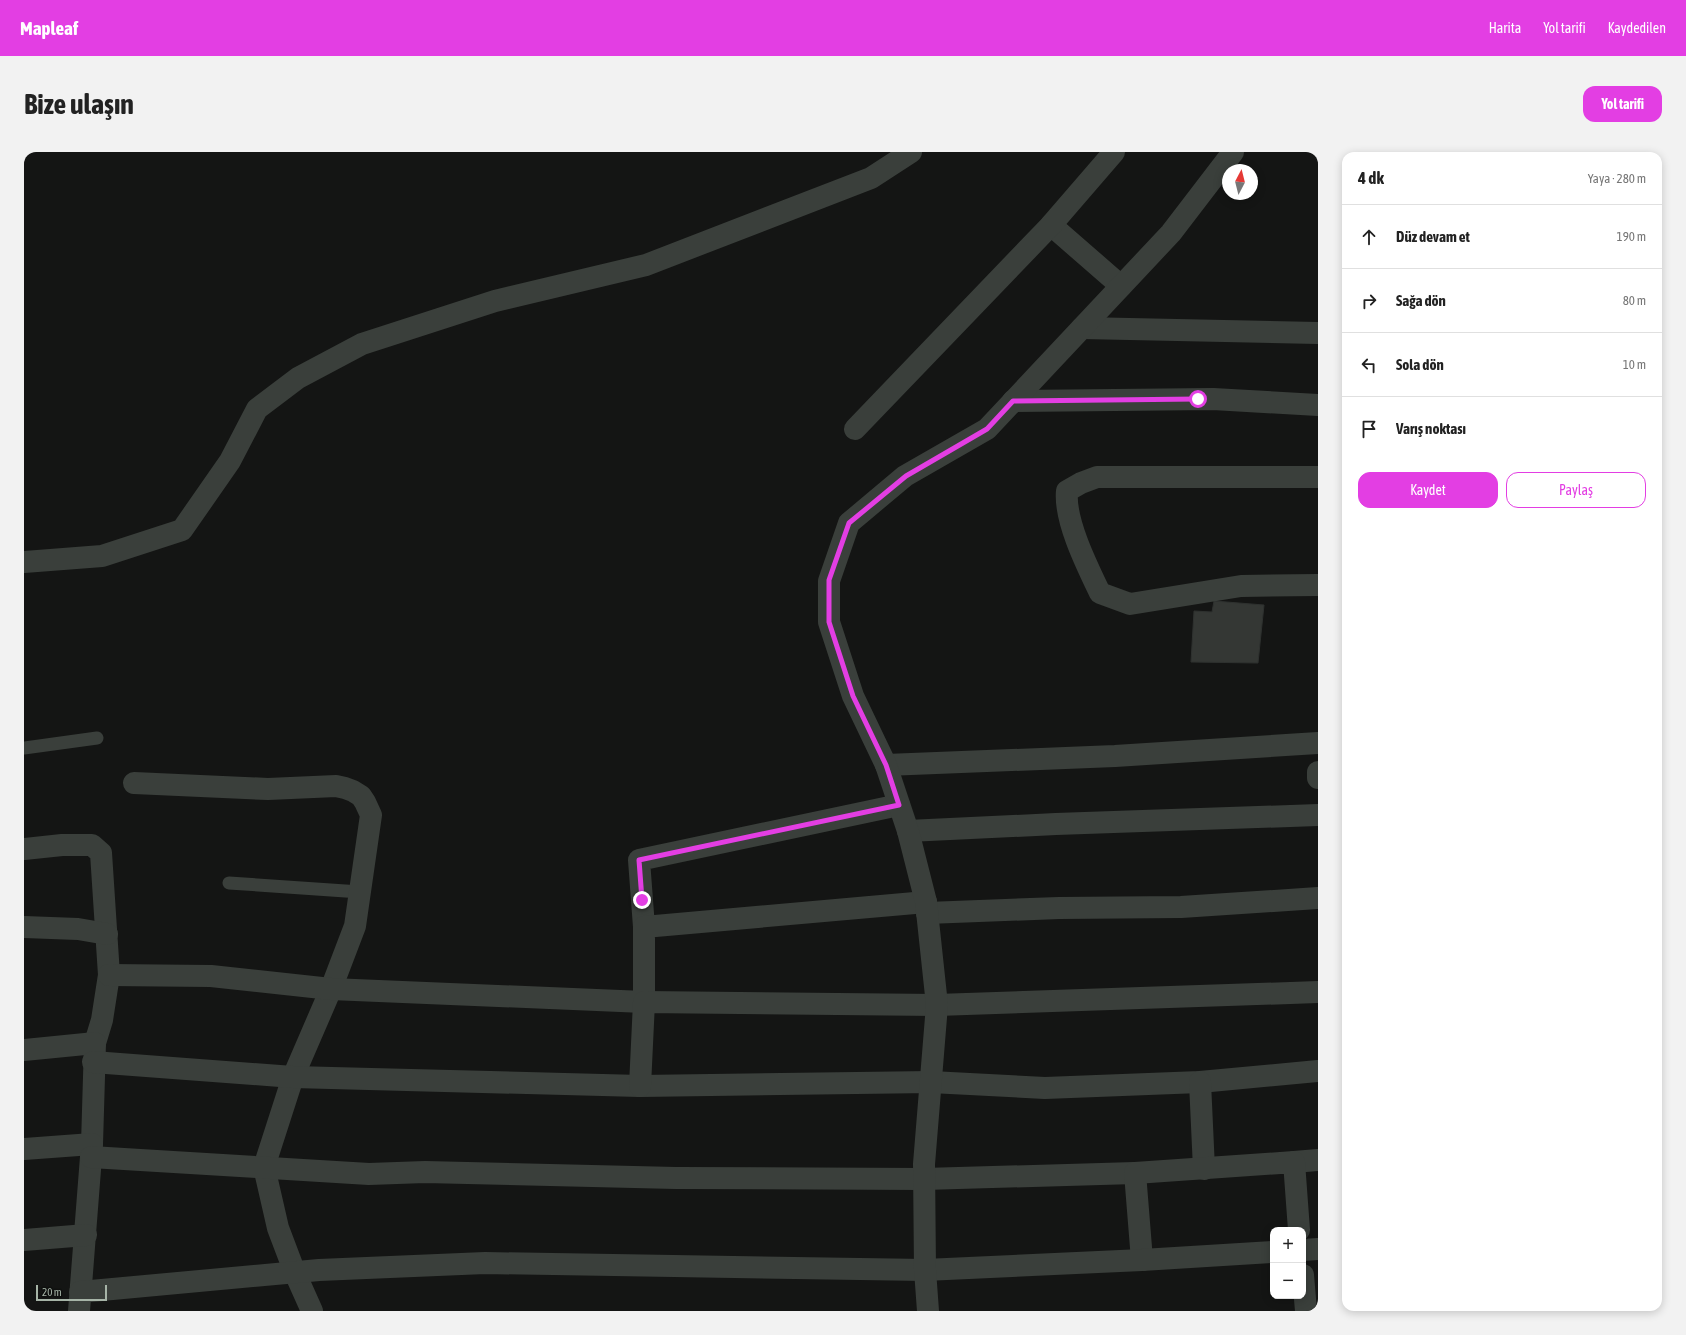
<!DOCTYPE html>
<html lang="tr">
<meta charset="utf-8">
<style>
body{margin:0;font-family:"Asap Condensed",sans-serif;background:#f2f2f2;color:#222}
.controls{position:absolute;right:12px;bottom:12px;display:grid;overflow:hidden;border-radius:8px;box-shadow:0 2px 10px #0003}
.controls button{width:36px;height:36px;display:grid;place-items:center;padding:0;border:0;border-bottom:1px solid #e0e0e0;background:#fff;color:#222;font:20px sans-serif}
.compass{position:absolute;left:1198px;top:12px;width:36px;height:36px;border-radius:50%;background:#fff;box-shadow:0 2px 10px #0003;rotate:7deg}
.scale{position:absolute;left:12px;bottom:10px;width:71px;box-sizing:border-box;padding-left:4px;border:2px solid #a6b4a7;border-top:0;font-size:11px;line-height:14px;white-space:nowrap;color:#a6b4a7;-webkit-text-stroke:3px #0f100f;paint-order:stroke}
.stop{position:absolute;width:12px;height:12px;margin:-9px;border:3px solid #e33ee3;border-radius:50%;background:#fff}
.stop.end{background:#e33ee3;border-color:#fff;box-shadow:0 1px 4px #0008}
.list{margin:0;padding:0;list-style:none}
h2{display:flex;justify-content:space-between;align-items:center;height:52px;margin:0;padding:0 16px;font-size:17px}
h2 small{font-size:13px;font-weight:400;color:#767676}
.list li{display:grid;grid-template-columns:26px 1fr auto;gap:12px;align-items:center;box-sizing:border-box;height:64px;padding:0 16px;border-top:1px solid #e0e0e0}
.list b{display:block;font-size:15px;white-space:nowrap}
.list em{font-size:13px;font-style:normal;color:#767676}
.actions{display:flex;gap:8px;padding:12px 16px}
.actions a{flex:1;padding:9px 0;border:1px solid #e33ee3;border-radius:12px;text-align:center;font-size:14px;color:#e33ee3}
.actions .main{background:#e33ee3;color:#fff}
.icon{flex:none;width:22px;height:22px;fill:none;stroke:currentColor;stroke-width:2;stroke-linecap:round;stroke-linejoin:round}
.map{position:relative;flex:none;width:1294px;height:1159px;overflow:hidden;border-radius:12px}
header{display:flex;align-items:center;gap:24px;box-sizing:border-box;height:56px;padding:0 20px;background:#e33ee3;color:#fff}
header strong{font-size:19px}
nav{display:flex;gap:22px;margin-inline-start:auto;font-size:14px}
.intro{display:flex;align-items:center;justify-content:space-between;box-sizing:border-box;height:96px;padding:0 24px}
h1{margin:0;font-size:28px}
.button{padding:10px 18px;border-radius:12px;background:#e33ee3;color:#fff;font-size:14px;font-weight:700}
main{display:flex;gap:24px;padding:0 24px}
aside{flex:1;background:#fff;border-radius:12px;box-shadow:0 2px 10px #0003}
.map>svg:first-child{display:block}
.building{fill:#343734;stroke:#2e312f}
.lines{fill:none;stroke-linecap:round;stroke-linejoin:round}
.lane{stroke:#3a3f3b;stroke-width:13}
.street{stroke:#3a3f3b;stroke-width:22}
.route{stroke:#e33ee3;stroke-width:5}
</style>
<header>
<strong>Mapleaf</strong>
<nav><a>Harita</a><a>Yol tarifi</a><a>Kaydedilen</a></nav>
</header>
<div class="intro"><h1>Bize ulaşın</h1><a class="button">Yol tarifi</a></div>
<main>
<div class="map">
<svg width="1294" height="1159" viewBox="0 0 1294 1159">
<rect width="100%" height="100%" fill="#141514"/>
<!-- building -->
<path class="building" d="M1190,449L1240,453L1234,511L1167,510L1170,459L1188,460Z"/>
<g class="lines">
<!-- lane -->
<g class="lane">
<path d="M0,596L73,586"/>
<path d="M205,731L336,740"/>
</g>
<!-- street -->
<g class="street">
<path d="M1027,73L1097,134"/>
<path d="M1058,176L1294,181"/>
<path d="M989,249L1189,247L1294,253"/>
<path d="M831,277L1027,73L1090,0"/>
<path d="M1294,325H1073L1057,331L1043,339C1040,368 1063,414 1076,441L1106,452L1217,434L1294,433"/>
<path d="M0,410L78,404L158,378L206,309L233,257L274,226L338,192L471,149L622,113L847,26L887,0"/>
<path d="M862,613L1091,604L1294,591"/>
<path d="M1294,620V626"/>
<path d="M110,631L244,637L312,634L321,636L329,639L337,644L341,650L347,663L331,774L307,837L269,925L240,1015L254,1076L271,1121L288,1159"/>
<path d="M884,679L1032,672L1294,663"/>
<path d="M0,697L38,693H68L77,701L85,823L78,868L71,891"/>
<path d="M903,761L1035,756L1157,755L1294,746"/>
<path d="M0,775L54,777L83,782"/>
<path d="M620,775L615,708L875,653"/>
<path d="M85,823L187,824L307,837L620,850V775L902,750"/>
<path d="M0,898L71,891L68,992L55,1159"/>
<path d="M69,910L269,925L616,934L907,930L1021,936L1176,930L1294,919"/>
<path d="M1176,930L1180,1017"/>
<path d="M616,934L620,850L913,853L1294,840"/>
<path d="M0,997L68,992"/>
<path d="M67,1005L345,1022L401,1020L652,1026L900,1027L1111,1021"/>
<path d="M1270,1010L1294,1008"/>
<path d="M0,1088L62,1083"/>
<path d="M1279,1098L1294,1097"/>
<path d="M1118,1108L1111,1021L1270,1010L1275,1078"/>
<path d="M1279,1123L1282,1159"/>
<path d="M56,1140L295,1118L461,1111L901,1118L1118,1108L1249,1100"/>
<path d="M904,1159L901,1118L900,1012L913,853L902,750L884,679L862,613L829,544L805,470V429L825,371L881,324L963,277L1147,81L1209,0"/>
</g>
</g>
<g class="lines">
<!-- route -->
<path class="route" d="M618,748L615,708L875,653L862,613L829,544L805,470V428L825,371L882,324L963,277L989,249L1174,247"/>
</g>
</svg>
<div class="controls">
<button>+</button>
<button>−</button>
</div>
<svg class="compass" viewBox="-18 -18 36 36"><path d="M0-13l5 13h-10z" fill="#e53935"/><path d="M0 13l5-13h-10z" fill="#767676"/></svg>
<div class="scale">20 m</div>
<div class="stop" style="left:1174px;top:247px"></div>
<div class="stop end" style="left:618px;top:748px"></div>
</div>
<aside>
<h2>4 dk<small>Yaya · 280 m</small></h2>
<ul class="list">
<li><svg class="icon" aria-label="ahead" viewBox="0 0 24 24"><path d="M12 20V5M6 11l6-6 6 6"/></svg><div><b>Düz devam et</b></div><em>190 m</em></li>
<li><svg class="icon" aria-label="right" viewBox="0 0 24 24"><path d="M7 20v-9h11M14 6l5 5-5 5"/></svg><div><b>Sağa dön</b></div><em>80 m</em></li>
<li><svg class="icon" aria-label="left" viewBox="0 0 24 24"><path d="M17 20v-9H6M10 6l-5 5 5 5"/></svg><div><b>Sola dön</b></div><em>10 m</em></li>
<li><svg class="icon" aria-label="arrive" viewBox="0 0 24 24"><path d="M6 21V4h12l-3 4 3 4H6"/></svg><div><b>Varış noktası</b></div></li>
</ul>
<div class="actions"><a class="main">Kaydet</a><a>Paylaş</a></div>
</aside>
</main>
